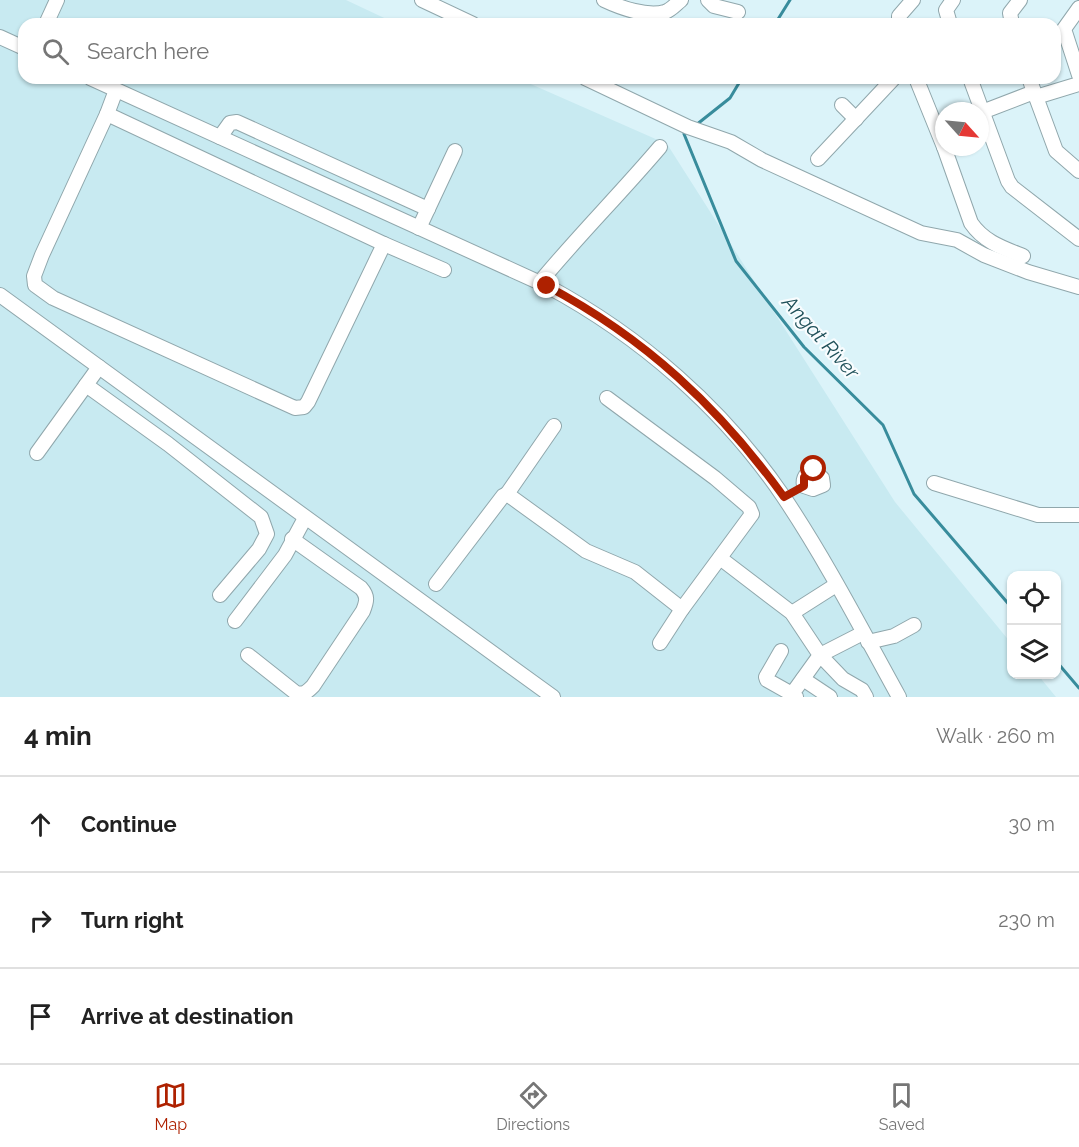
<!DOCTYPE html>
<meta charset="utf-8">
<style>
body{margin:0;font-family:Raleway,sans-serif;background:#f2f2f2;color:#222}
.controls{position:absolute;right:18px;bottom:18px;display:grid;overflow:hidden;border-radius:12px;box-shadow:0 2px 4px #0004}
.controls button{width:54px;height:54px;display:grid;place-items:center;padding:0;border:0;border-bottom:2px solid #e0e0e0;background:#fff;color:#222;font:30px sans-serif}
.compass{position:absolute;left:935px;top:102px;width:54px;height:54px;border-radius:50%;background:#fff;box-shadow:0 2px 4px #0004;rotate:117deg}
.stop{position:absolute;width:18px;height:18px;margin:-14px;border:4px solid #ae2100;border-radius:50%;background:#fff}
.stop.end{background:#ae2100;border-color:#fff;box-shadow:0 2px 6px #0008}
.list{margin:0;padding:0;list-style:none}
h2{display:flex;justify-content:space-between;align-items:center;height:78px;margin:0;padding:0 24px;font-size:26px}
h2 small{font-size:20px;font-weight:400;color:#767676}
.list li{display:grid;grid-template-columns:39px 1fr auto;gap:18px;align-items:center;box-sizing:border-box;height:96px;padding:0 24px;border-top:2px solid #e0e0e0}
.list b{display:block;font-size:22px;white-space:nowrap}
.list em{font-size:20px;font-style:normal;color:#767676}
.icon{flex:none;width:33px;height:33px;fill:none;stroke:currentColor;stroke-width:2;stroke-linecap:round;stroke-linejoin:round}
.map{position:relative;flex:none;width:1079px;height:697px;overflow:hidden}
.search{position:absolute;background:#fff;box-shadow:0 2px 4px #0004;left:18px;right:18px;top:18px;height:66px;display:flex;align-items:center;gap:15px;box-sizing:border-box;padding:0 21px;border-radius:18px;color:#767676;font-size:22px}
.sheet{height:366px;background:#fff}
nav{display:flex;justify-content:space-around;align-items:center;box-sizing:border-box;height:84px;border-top:2px solid #e0e0e0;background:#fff;font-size:16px;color:#767676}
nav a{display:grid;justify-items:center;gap:3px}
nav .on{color:#ae2100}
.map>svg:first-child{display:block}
.built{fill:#c8eaf1}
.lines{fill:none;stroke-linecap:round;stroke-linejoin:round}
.stream{stroke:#388c9c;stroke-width:3}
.minor-casing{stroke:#90a7ac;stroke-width:16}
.minor{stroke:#fff;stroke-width:14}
.route{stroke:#ae2100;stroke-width:8}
.labels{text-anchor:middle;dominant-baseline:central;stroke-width:4.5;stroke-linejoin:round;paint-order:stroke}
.water-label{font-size:20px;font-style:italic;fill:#20515a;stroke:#f8fcfe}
</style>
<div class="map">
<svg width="1079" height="697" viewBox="0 0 1079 697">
<rect width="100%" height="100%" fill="#dbf3f9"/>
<!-- built -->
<path class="built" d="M0,0H346L397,24H24V78H517L667,144L895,502L1011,643L1012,674L1038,675L1056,697H0Z"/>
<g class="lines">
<!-- stream -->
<g class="stream">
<path d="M775,24L790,0"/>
<path d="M696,125L730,98L742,78"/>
<path d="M688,131L684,134L736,261L804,347L883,425L914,494L1012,608"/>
<path d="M1056,661L1079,688"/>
</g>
<!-- minor casing -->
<g class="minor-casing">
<g id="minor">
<path d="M422,0L473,24"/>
<path d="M604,0C621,8 647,17 665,12C671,10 676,4 681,0"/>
<path d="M708,0L714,6L738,12"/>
<path d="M1079,8L1064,29L1079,75"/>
<path d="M46,24L57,0"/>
<path d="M899,24V16L913,0"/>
<path d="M950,24L946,10L953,0"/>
<path d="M1012,24L1010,13L1020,0"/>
<path d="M0,37L24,48"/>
<path d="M90,78L547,286C640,336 723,408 783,496C826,560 862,630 899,697"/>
<path d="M585,78L688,127L731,142L762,160L921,233L957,240L984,255L1028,272L1079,287"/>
<path d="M916,78L944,147"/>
<path d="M970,78L1008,181L1012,187L1079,239"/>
<path d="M1029,78L1056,151L1079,171"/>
<path d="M116,90L107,114L42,255L34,276L35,285L53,298L295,408L304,407L308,402L384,244"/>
<path d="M1036,97L1079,84"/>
<path d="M842,105L856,119"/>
<path d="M982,112L1034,92"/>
<path d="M107,114L384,244L444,270"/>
<path d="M220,137L230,123L237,122L428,209"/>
<path d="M944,147L971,223C984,242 1003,248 1023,256"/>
<path d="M818,159L894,78"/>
<path d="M419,228L455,151"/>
<path d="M540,282C578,236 621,193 660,147"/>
<path d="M0,295L553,697"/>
<path d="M86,385L168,444L261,517L267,534L259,549L220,595"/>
<path d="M607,398L715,478L749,507L752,514L682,609L660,643"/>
<path d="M37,453L99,367"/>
<path d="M818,472L814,469C807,472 802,478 804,486L813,489L823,485L822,478"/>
<path d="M934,483L1038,515H1079"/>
<path d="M507,494L554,426"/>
<path d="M720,558L792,613L820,655L792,694L796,697"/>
<path d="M436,584L503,496L507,494L586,551L635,572L682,609"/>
<path d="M792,613L836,585"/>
<path d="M235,621L285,555L305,518"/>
<path d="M863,633L820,655L843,679L862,690L866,697"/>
<path d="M868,642L894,636L914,625"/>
<path d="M781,651L766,677L767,680L792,694"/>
<path d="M248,655L296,693C304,695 307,692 313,686L363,611C367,601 368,596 361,588L292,539"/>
<path d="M803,679L830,697"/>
</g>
</g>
<!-- minor -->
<use href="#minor" class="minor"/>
</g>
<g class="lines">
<!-- route -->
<path class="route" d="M547,286C645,338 719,407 784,497L804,486V477L814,469"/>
</g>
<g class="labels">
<!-- water labels -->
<g class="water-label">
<text transform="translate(821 337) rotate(48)">Angat River</text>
</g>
</g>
</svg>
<div class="controls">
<button><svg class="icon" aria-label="locate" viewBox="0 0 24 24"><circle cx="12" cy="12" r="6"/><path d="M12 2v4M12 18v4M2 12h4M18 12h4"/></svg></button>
<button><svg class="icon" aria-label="layers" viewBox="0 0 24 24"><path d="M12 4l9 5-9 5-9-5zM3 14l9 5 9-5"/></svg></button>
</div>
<svg class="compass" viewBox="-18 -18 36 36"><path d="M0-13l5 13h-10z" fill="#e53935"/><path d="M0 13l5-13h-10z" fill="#767676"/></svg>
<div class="stop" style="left:814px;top:469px"></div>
<div class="stop end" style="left:547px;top:286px"></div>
<div class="search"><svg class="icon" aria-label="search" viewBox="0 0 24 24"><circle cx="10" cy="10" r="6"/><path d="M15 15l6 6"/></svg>Search here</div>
</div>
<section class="sheet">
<h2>4 min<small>Walk · 260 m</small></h2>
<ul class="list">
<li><svg class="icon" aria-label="ahead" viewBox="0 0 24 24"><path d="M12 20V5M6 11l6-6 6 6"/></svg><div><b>Continue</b></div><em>30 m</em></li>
<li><svg class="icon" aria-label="right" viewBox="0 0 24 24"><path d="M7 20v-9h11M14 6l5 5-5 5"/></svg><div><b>Turn right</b></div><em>230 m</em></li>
<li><svg class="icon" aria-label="arrive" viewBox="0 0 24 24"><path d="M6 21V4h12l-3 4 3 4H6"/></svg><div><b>Arrive at destination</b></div></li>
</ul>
</section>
<nav>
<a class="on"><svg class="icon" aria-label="map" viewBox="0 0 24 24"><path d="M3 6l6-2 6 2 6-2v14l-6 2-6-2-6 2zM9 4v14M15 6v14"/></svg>Map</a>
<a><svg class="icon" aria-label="directions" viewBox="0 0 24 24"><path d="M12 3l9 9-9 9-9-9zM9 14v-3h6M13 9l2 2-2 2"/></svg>Directions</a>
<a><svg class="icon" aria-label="saved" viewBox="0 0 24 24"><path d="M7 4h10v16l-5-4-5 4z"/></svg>Saved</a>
</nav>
